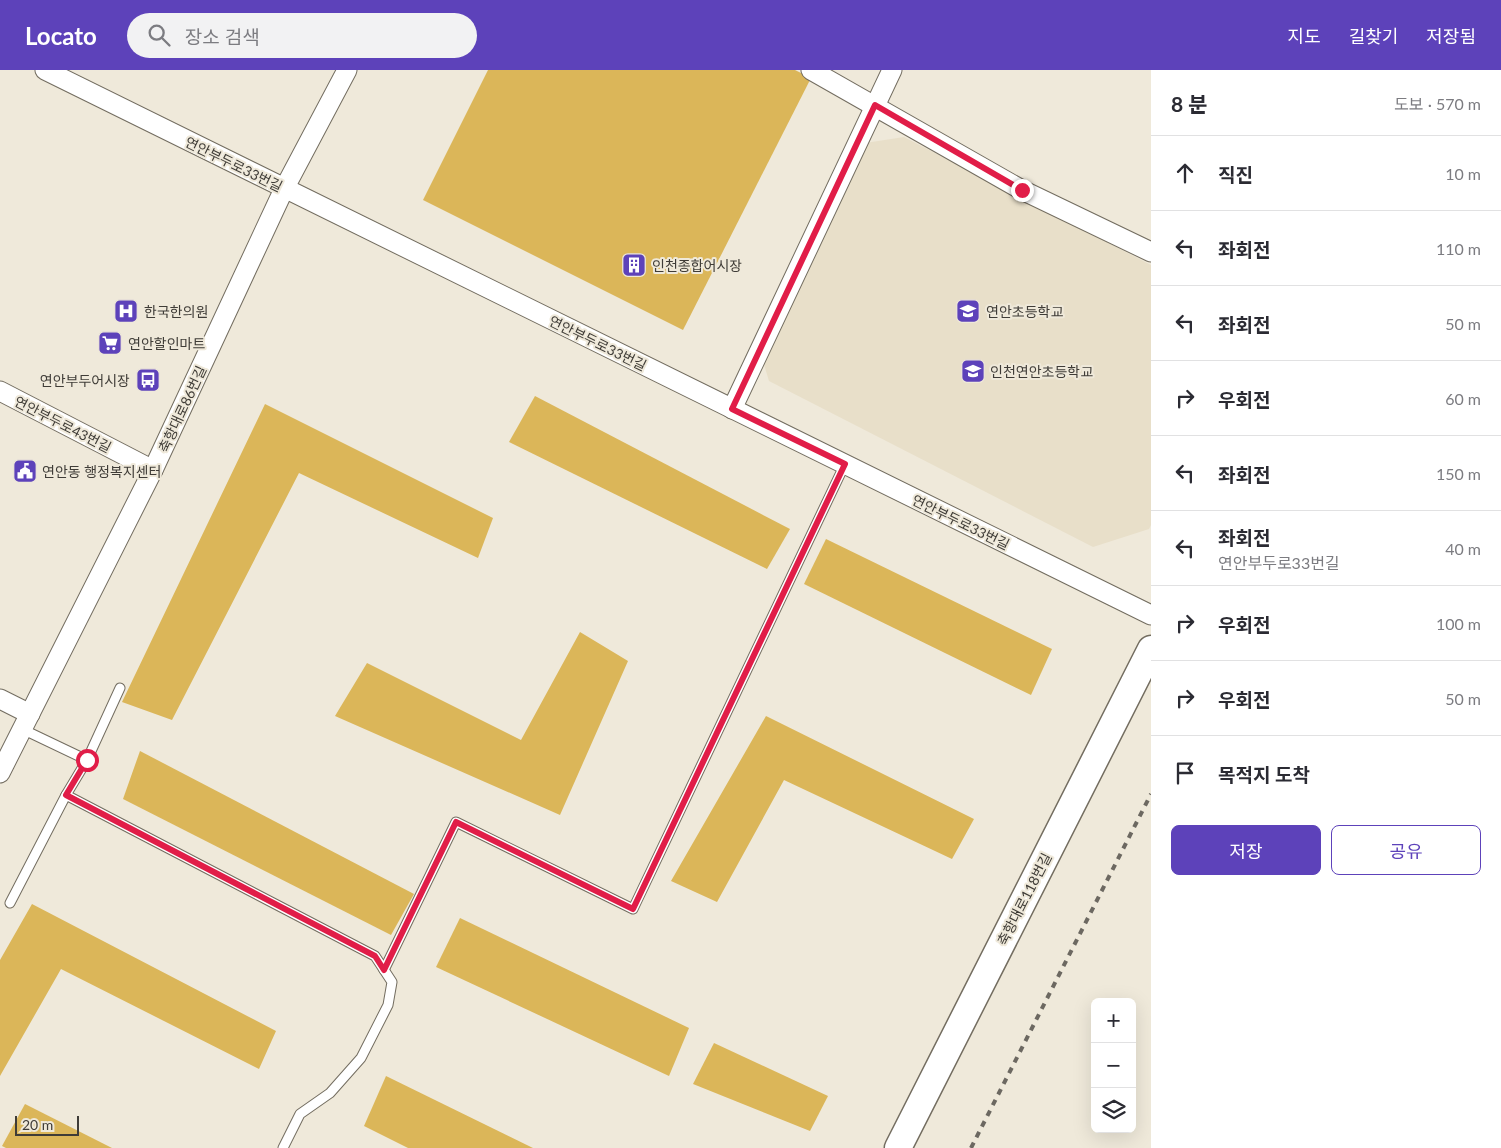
<!DOCTYPE html>
<html lang="ko">
<meta charset="utf-8">
<style>
body{margin:0;font-family:Lato,"Noto Sans KR",sans-serif;background:#f2f2f3;color:#2b2b33}
.controls{position:absolute;right:15px;bottom:15px;display:grid;overflow:hidden;border-radius:8px;box-shadow:0 5px 20px #0002}
.controls button{width:45px;height:45px;display:grid;place-items:center;padding:0;border:0;border-bottom:1px solid #e1e1e2;background:#fff;color:#2b2b33;font:25px sans-serif}
.scale{position:absolute;left:15px;bottom:12px;width:64px;box-sizing:border-box;padding-left:5px;border:2px solid #3f3c37;border-top:0;font-size:14px;line-height:18px;white-space:nowrap;color:#3f3c37;-webkit-text-stroke:4px #efe9da;paint-order:stroke}
.stop{position:absolute;width:15px;height:15px;margin:-11px;border:4px solid #e11d48;border-radius:50%;background:#fff}
.stop.end{background:#e11d48;border-color:#fff;box-shadow:0 1px 5px #0008}
.list{margin:0;padding:0;list-style:none}
h2{display:flex;justify-content:space-between;align-items:center;height:65px;margin:0;padding:0 20px;font-size:21px}
h2 small{font-size:16px;font-weight:400;color:#7c7c81}
.list li{display:grid;grid-template-columns:32px 1fr auto;gap:15px;align-items:center;box-sizing:border-box;height:75px;padding:0 20px;border-top:1px solid #e1e1e2}
.list b{display:block;font-size:19px;white-space:nowrap}
.list p{margin:0;font-size:16px;white-space:nowrap;color:#7c7c81}
.list em{font-size:16px;font-style:normal;color:#7c7c81}
.actions{display:flex;gap:10px;padding:15px 20px}
.actions a{flex:1;padding:11px 0;border:1px solid #5d42ba;border-radius:8px;text-align:center;font-size:18px;color:#5d42ba}
.actions .main{background:#5d42ba;color:#fff}
.icon{flex:none;width:28px;height:28px;fill:none;stroke:currentColor;stroke-width:2;stroke-linecap:round;stroke-linejoin:round}
.map{position:relative;flex:none;width:1151px;height:1078px;overflow:hidden}
header{display:flex;align-items:center;gap:30px;box-sizing:border-box;height:70px;padding:0 25px;background:#5d42ba;color:#fff}
header strong{font-size:24px}
nav{display:flex;gap:28px;margin-inline-start:auto;font-size:18px}
.search{width:350px;height:45px;background:#f2f2f3;display:flex;align-items:center;gap:12px;box-sizing:border-box;padding:0 18px;border-radius:28px;color:#7c7c81;font-size:19px}
main{display:flex}
aside{flex:1;background:#fff}
.map>svg:first-child{display:block}
.built{fill:#e8dfc9}
.building{fill:#dbb659}
.lines{fill:none;stroke-linecap:round;stroke-linejoin:round}
.service-casing{stroke:#736d60;stroke-width:11}
.minor-casing{stroke:#736d60;stroke-width:21}
.secondary-casing{stroke:#736d60;stroke-width:29}
.service{stroke:#fff;stroke-width:9}
.minor{stroke:#fff;stroke-width:19}
.secondary{stroke:#fff;stroke-width:26}
.rail{stroke:#6c6861;stroke-width:4;stroke-dasharray:6 6;stroke-linecap:butt}
.route{stroke:#e11d48;stroke-width:6}
.labels{text-anchor:middle;dominant-baseline:central;stroke-width:4;stroke-linejoin:round;paint-order:stroke}
.street-label{font-size:14px;fill:#3f3c37;stroke:#efe9da}
.poi-label{font-size:14px;fill:#3f3c37;stroke:#efe9da;text-anchor:start}
</style>
<header>
<strong>Locato</strong>
<div class="search"><svg class="icon" aria-label="search" viewBox="0 0 24 24"><circle cx="10" cy="10" r="6"/><path d="M15 15l6 6"/></svg>장소 검색</div>
<nav><a>지도</a><a>길찾기</a><a>저장됨</a></nav>
</header>
<main>
<div class="map">
<svg width="1151" height="1078" viewBox="0 0 1151 1078">
<rect width="100%" height="100%" fill="#efe9da"/>
<!-- built -->
<path class="built" d="M904,67L1151,195V455L1149,459L1093,477L769,311L762,288L865,73Z"/>
<!-- building -->
<g class="building">
<path d="M488,0H795L811,8L683,260L423,130Z"/>
<path d="M535,326L790,459L767,499L509,372Z"/>
<path d="M265,334L493,448L478,488L299,403L172,650L122,632Z"/>
<path d="M826,469L1052,579L1031,625L804,514Z"/>
<path d="M580,562L628,591L560,745L335,646L367,593L521,670Z"/>
<path d="M766,646L974,749L952,789L784,710L717,832L671,811Z"/>
<path d="M140,681L414,824L391,865L123,729Z"/>
<path d="M32,834L276,961L259,999L61,899L0,1006V890Z"/>
<path d="M460,848L689,958L669,1006L436,897Z"/>
<path d="M714,973L828,1026L810,1061L693,1014Z"/>
<path d="M386,1006L533,1078H408L364,1056Z"/>
<path d="M25,1034L112,1078H6L2,1076Z"/>
</g>
<g class="lines">
<!-- service casing -->
<g class="service-casing">
<g id="service">
<path d="M22,659L87,690"/>
<path d="M66,725L375,886L392,912L388,935L361,988L330,1023L300,1044L283,1078"/>
<path d="M10,833L66,725L87,690L120,618"/>
<path d="M384,900L456,752L633,839L845,394"/>
</g>
</g>
<!-- minor casing -->
<g class="minor-casing">
<g id="minor">
<path d="M45,0L1151,545"/>
<path d="M811,0L1022,120L1151,182"/>
<path d="M0,321L153,400"/>
<path d="M732,339L892,0"/>
<path d="M0,629L30,644"/>
<path d="M0,703L153,400L284,119L347,0"/>
</g>
</g>
<!-- secondary casing -->
<g class="secondary-casing">
<path id="secondary" d="M898,1078L1151,579"/>
</g>
<!-- service -->
<use href="#service" class="service"/>
<!-- minor -->
<use href="#minor" class="minor"/>
<!-- secondary -->
<use href="#secondary" class="secondary"/>
<!-- rail -->
<path class="rail" d="M971,1078L1151,724"/>
</g>
<g class="lines">
<!-- route -->
<path class="route" d="M87,690L66,725L375,886L384,900L456,752L633,839L845,394L732,339L875,35L1022,120"/>
</g>
<!-- icons -->
<defs>
<g id="building-square" transform="scale(1.25)"><rect x="-9" y="-9" width="18" height="18" rx="4" fill="#5d42ba" stroke="#efe9da"/><path d="M-4-6H4V6H1V3H-1V6H-4ZM-2.5-4.3h1.7v1.8h-1.7ZM.8-4.3h1.7v1.8H.8ZM-2.5-1h1.7V.8h-1.7ZM.8-1h1.7V.8H.8Z" fill="#fff"/></g>
<g id="hospital-square" transform="scale(1.25)"><rect x="-9" y="-9" width="18" height="18" rx="4" fill="#5d42ba" stroke="#efe9da"/><path d="M-5-5h3v3.5h4V-5h3V5h-3V1.5h-4V5h-3Z" fill="#fff"/></g>
<g id="school-square" transform="scale(1.25)"><rect x="-9" y="-9" width="18" height="18" rx="4" fill="#5d42ba" stroke="#efe9da"/><path d="M0-5L7-2L0 1L-7-2ZM-4 1L0 2.5L4 1V4Q0 6-4 4Z" fill="#fff"/></g>
<g id="supermarket-square" transform="scale(1.25)"><rect x="-9" y="-9" width="18" height="18" rx="4" fill="#5d42ba" stroke="#efe9da"/><path d="M-6-5.5h2.5l.6 2H6L4.5 2H-2.5L-4.4-4H-6ZM-1.5 3.2a1.3 1.3 0 1 0 .1 0ZM3 3.2a1.3 1.3 0 1 0 .1 0Z" fill="#fff"/></g>
<g id="bus-square" transform="scale(1.25)"><rect x="-9" y="-9" width="18" height="18" rx="4" fill="#5d42ba" stroke="#efe9da"/><path d="M-5-6H5V4H4V6H2V4H-2V6H-4V4H-5ZM-3.5-4V0h7V-4ZM-3.5 1.2v1.5H-2V1.2ZM2 1.2v1.5H3.5V1.2Z" fill="#fff"/></g>
<g id="civic-square" transform="scale(1.25)"><rect x="-9" y="-9" width="18" height="18" rx="4" fill="#5d42ba" stroke="#efe9da"/><path d="M-.6-6.5H3V-4.5H.6V-3L4-1V1h2V6H-6V1h2V-1L-.6-3ZM-1.2 2.5V6h2.4V2.5Z" fill="#fff"/></g>
</defs>
<g fill-rule="evenodd">
<use href="#building-square" x="634" y="195"/>
<use href="#hospital-square" x="126" y="241"/>
<use href="#school-square" x="968" y="241"/>
<use href="#supermarket-square" x="110" y="273"/>
<use href="#school-square" x="973" y="301"/>
<use href="#bus-square" x="148" y="310"/>
<use href="#civic-square" x="25" y="401"/>
</g>
<g class="labels">
<!-- street labels -->
<g class="street-label">
<text transform="translate(234 94) rotate(26)">연안부두로33번길</text>
<text transform="translate(598 273) rotate(26)">연안부두로33번길</text>
<text transform="translate(182 339) rotate(-65)">축항대로86번길</text>
<text transform="translate(63 354) rotate(27)">연안부두로43번길</text>
<text transform="translate(961 452) rotate(26)">연안부두로33번길</text>
<text transform="translate(1024 829) rotate(-63)">축항대로118번길</text>
</g>
<!-- poi labels -->
<g class="poi-label">
<text x="652" y="195">인천종합어시장</text>
<text x="144" y="241">한국한의원</text>
<text x="986" y="241">연안초등학교</text>
<text x="128" y="273">연안할인마트</text>
<text x="990" y="301">인천연안초등학교</text>
<text x="130" y="310" text-anchor="end">연안부두어시장</text>
<text x="42" y="401">연안동 행정복지센터</text>
</g>
</g>
</svg>
<div class="controls">
<button>+</button>
<button>−</button>
<button><svg class="icon" aria-label="layers" viewBox="0 0 24 24"><path d="M12 4l9 5-9 5-9-5zM3 14l9 5 9-5"/></svg></button>
</div>
<div class="scale">20 m</div>
<div class="stop" style="left:87px;top:690px"></div>
<div class="stop end" style="left:1022px;top:120px"></div>
</div>
<aside>
<h2>8 분<small>도보 · 570 m</small></h2>
<ul class="list">
<li><svg class="icon" aria-label="ahead" viewBox="0 0 24 24"><path d="M12 20V5M6 11l6-6 6 6"/></svg><div><b>직진</b></div><em>10 m</em></li>
<li><svg class="icon" aria-label="left" viewBox="0 0 24 24"><path d="M17 20v-9H6M10 6l-5 5 5 5"/></svg><div><b>좌회전</b></div><em>110 m</em></li>
<li><svg class="icon" aria-label="left" viewBox="0 0 24 24"><path d="M17 20v-9H6M10 6l-5 5 5 5"/></svg><div><b>좌회전</b></div><em>50 m</em></li>
<li><svg class="icon" aria-label="right" viewBox="0 0 24 24"><path d="M7 20v-9h11M14 6l5 5-5 5"/></svg><div><b>우회전</b></div><em>60 m</em></li>
<li><svg class="icon" aria-label="left" viewBox="0 0 24 24"><path d="M17 20v-9H6M10 6l-5 5 5 5"/></svg><div><b>좌회전</b></div><em>150 m</em></li>
<li><svg class="icon" aria-label="left" viewBox="0 0 24 24"><path d="M17 20v-9H6M10 6l-5 5 5 5"/></svg><div><b>좌회전</b><p>연안부두로33번길</p></div><em>40 m</em></li>
<li><svg class="icon" aria-label="right" viewBox="0 0 24 24"><path d="M7 20v-9h11M14 6l5 5-5 5"/></svg><div><b>우회전</b></div><em>100 m</em></li>
<li><svg class="icon" aria-label="right" viewBox="0 0 24 24"><path d="M7 20v-9h11M14 6l5 5-5 5"/></svg><div><b>우회전</b></div><em>50 m</em></li>
<li><svg class="icon" aria-label="arrive" viewBox="0 0 24 24"><path d="M6 21V4h12l-3 4 3 4H6"/></svg><div><b>목적지 도착</b></div></li>
</ul>
<div class="actions"><a class="main">저장</a><a>공유</a></div>
</aside>
</main>
